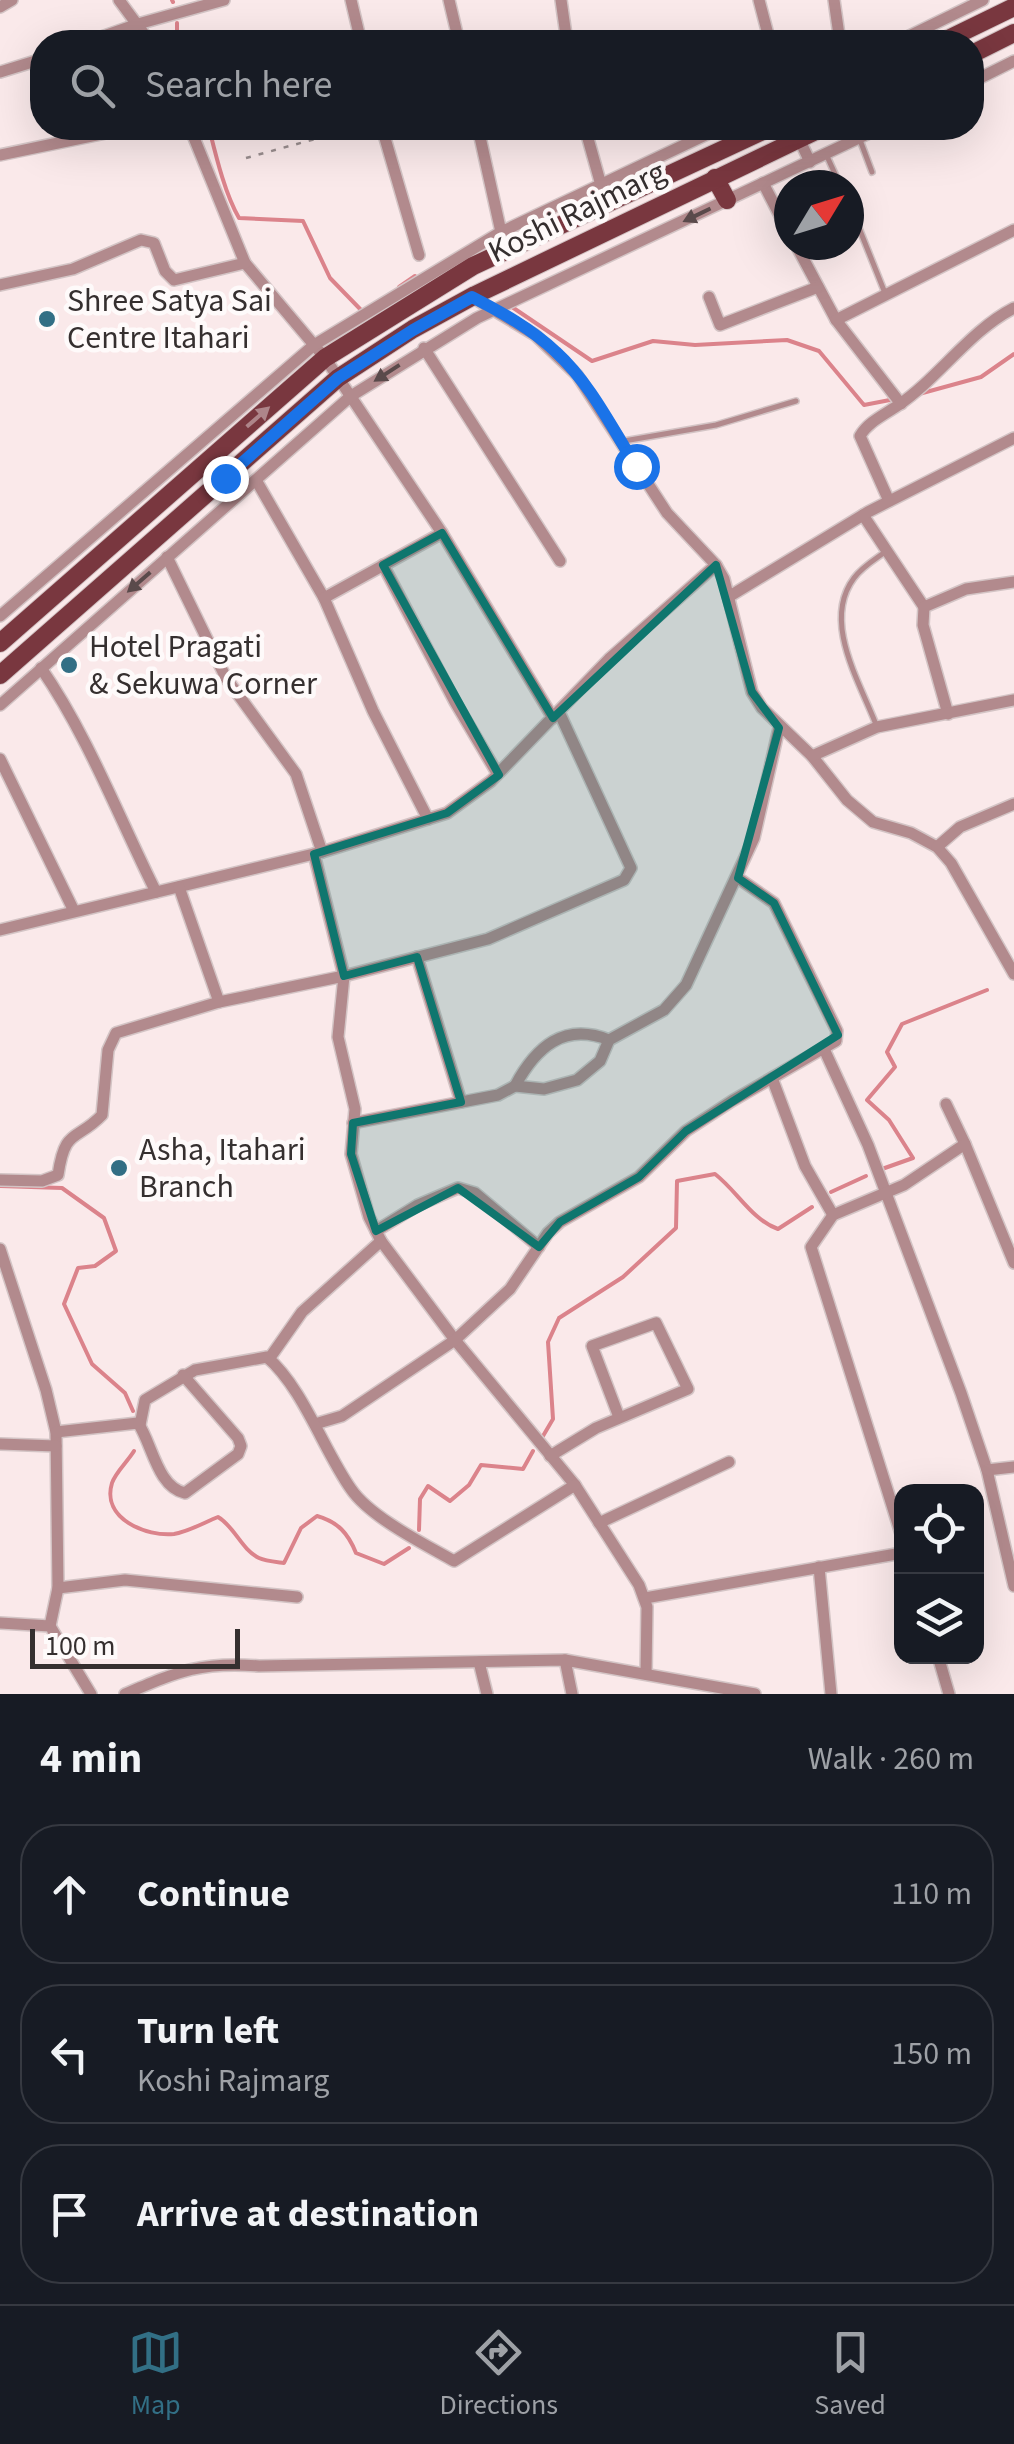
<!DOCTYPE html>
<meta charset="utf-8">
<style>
body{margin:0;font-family:"Source Sans 3",sans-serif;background:#20242c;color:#f1f3f6}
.controls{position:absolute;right:30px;bottom:30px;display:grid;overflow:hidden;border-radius:20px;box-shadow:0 10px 40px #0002}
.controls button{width:90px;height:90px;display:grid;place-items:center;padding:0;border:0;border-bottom:2px solid #363941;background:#171b24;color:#f1f3f6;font:50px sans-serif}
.compass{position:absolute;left:774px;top:170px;width:90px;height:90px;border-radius:50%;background:#171b24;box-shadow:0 10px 40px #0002;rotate:52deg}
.scale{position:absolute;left:30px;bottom:25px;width:210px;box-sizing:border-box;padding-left:10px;border:5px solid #352f2f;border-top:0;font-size:28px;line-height:35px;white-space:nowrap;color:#352f2f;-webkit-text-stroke:8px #fefafa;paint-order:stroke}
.stop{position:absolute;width:30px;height:30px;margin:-22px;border:8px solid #1a73e8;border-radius:50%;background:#fff}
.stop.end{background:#1a73e8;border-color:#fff;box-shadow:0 2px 10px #0008}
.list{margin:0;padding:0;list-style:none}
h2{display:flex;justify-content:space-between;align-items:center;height:130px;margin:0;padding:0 40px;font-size:42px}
h2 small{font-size:32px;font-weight:400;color:#9ea1a6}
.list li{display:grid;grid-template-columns:65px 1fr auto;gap:30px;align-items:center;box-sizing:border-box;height:140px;margin:0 20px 20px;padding:0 20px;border:2px solid #363941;border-radius:40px}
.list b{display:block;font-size:38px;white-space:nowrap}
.list p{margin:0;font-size:32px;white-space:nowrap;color:#9ea1a6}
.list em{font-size:32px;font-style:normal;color:#9ea1a6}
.icon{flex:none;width:55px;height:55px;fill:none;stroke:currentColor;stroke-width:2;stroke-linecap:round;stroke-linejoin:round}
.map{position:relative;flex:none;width:1014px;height:1694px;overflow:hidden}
.search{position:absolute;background:#171b24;box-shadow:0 10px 40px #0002;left:30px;right:30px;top:30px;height:110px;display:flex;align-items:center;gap:25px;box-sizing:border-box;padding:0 35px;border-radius:40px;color:#9ea1a6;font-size:38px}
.sheet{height:610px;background:#171b24}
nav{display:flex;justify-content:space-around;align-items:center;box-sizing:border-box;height:140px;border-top:2px solid #363941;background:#171b24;font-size:28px;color:#9ea1a6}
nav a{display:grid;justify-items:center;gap:5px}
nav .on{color:#326f85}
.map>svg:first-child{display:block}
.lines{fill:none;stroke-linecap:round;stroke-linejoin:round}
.stream{stroke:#db838b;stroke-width:4}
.service-casing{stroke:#d3c4c5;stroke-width:8}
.minor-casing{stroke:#d3c4c5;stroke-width:14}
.primary-casing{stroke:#d3c4c5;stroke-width:20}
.path{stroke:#998d8e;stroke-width:2.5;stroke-dasharray:5 8;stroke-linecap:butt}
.service{stroke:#b28a8d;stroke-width:5}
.minor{stroke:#b28a8d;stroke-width:11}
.primary{stroke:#79373f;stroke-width:18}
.oneway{fill:#5a4a4b}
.oneway2{fill:#ae858a}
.route{stroke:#1a73e8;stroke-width:12}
.marked{fill:#0f766e;fill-opacity:0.2;stroke:#0f766e;stroke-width:8;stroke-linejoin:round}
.poi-dot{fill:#326f85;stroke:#fefafa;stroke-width:4}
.labels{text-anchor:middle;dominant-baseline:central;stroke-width:9;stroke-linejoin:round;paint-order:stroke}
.street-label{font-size:32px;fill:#352f2f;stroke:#fefafa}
.poi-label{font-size:32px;fill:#352f2f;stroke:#fefafa;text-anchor:start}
</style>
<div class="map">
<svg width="1014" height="1694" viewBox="0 0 1014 1694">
<rect width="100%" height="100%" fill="#fae9ea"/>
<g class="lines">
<!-- stream -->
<g class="stream">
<path d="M172,0L173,2"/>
<path d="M177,42V23"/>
<path d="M209,128C216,156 225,194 239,218L303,221L330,278L362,311"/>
<path d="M399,287L415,276"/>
<path d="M512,307L592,361L653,341L695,345L787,340L819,351L864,405L895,399"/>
<path d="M919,394L981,377L1014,354"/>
<path d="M882,1169L913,1158L889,1120L867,1100L895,1067L887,1052L902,1024L987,990"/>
<path d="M0,1186L62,1188L104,1218L116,1251L95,1266L78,1268L64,1304L92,1364L125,1393L133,1411"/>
<path d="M831,1192L866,1176"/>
<path d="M543,1436L553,1419L548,1342L559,1318L623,1277L676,1228L677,1181L715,1174C737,1191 752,1220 778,1229L812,1207"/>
<path d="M134,1451C128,1461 115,1473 112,1483C101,1519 147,1537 174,1534C188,1532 205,1522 218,1517C235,1527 241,1549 259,1558C265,1561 277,1562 284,1563L301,1528L317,1516C338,1522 348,1533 356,1553L384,1564L409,1548"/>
<path d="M419,1530L420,1499L428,1486L450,1501L469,1485L481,1465L523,1469L533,1451"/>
</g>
<!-- service casing -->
<g class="service-casing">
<g id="service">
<path d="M860,140L872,172"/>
<path d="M826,154L840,185"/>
<path d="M849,203L885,293"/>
<path d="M624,441L716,425L796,401"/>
<path d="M877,727C861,684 821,622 854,578C862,567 874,560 885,552"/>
</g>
</g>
<!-- minor casing -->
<g class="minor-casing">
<g id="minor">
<path d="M119,0L150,42"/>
<path d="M351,0L361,42"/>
<path d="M449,0L459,42"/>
<path d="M561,0L567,42"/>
<path d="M759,0L770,42"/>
<path d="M834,0L840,42"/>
<path d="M0,7L12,0"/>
<path d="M87,42L138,24L224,0"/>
<path d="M897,42L983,0"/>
<path d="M0,72L42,59"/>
<path d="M972,82L1014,61"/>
<path d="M190,128L245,263L325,358L442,533L553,718"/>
<path d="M382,128L419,255"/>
<path d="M478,128L501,232"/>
<path d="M585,128L601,185"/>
<path d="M794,128L810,162"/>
<path d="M0,155L130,128"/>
<path d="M763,183L789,233"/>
<path d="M796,245L836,320L901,404"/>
<path d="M0,285L73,269L141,240L154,243L165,271L174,280L245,263"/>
<path d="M472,297L535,335L577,375L667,513L716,565L724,579L752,692L762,708L812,756L847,800L873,822L911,833L937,847L951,863L1014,974"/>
<path d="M709,297L720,325L818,287"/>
<path d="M836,320L1014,230"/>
<path d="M424,348L560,561"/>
<path d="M256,480L324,598L373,711L428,819"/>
<path d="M889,501L860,436C868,422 884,415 897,406C939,378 969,331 1014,308"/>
<path d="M863,515L924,607"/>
<path d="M167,557L226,678L296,774L322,852"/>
<path d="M383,565L455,702L497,773"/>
<path d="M730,596L868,512L1014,438"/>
<path d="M324,598L442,533"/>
<path d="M0,616L314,345L501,232L720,128"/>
<path d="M41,668C88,736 119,818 156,892"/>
<path d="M0,705L351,396L477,318L880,128"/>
<path d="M948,714L923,625L924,607L966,589L1014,582"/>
<path d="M812,756L877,727L1014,700"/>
<path d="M0,759L74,911"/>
<path d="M937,847L960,827L1014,804"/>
<path d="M314,854L344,976L338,1037L355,1109L351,1154L369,1217L381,1241L455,1340L575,1485L639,1585L647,1607L646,1674"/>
<path d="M0,930L322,852L447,813L491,781L609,659L716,565"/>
<path d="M417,957L461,1102"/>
<path d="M219,1002L344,976L488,939L624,880L631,868L559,712"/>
<path d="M824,1049L868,1145L961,1393L987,1470L1014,1586"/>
<path d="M772,1078L805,1166L833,1215"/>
<path d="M515,1086C536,1047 564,1022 609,1040"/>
<path d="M946,1104L965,1144"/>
<path d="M353,1123L498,1095L515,1086L544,1089L577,1080L600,1061L609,1040L664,1010L686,985L754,838L779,728"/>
<path d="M0,1180L42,1181L58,1175C65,1127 76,1142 102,1115L108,1050L116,1033L219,1002L179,887"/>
<path d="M376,1231L418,1205L458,1188L475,1193L539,1247"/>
<path d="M0,1249L46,1390L56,1432L58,1588L50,1626"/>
<path d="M269,1359L302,1312L381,1241"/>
<path d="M315,1424L342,1416L455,1340L510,1289L548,1233L560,1222L639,1177L686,1131L732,1101L836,1041L837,1031L774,903L738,878"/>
<path d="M140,1425L145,1400L195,1370L267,1357C303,1388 324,1451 351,1489C370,1517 424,1544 454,1561L575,1485"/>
<path d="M56,1432L138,1423C152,1443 157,1487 185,1493L238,1454L241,1446L238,1438L183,1375"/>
<path d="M0,1444L56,1446"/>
<path d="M550,1456L596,1428L688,1389L656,1323L592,1346L619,1417"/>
<path d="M987,1470L1014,1467"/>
<path d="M599,1523L729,1462"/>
<path d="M902,1537L811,1247L833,1215L904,1185L965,1144L1014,1263"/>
<path d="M819,1567L831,1694"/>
<path d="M58,1588L125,1580L297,1597"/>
<path d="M645,1598L902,1553"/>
<path d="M0,1623L50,1626L91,1694"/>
<path d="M938,1656L949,1694"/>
<path d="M565,1660L572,1694"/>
<path d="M479,1662L487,1694"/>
<path d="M125,1694C177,1672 201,1661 259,1666L565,1660L755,1694"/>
</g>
</g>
<!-- primary casing -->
<g class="primary-casing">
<g id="primary">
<path d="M942,42L1014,7"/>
<path d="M972,54L1014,33"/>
<path d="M715,178L727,200"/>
<path d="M0,643L325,358L473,266L769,128"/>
<path d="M0,675L338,378L413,329L475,295L822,128"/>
</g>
</g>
<!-- path -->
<path class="path" d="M246,158L355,128"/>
<!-- service -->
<use href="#service" class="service"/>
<!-- minor -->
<use href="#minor" class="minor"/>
<!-- primary -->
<use href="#primary" class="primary"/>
</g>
<!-- one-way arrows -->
<defs><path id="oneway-solid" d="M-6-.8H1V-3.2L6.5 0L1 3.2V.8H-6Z" transform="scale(2.5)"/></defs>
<g class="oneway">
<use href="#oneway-solid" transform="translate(697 215) rotate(154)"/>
<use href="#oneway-solid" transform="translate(387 373) rotate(147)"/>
<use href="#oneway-solid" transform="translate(139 582) rotate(139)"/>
</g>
<use class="oneway2" href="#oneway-solid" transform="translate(258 417) rotate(-41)"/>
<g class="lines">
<!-- route -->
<path class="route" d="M225,478L338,378L413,330L472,297C501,312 532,329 556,352C590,383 612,428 636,466"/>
</g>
<!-- marked area -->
<path class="marked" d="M442,533L553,718L716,565L752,692L779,728L738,878L774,903L838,1035L686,1131L639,1177L560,1222L539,1247L458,1188L376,1231L351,1154L353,1123L461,1102L417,957L344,976L314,854L447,813L499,775L383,565Z"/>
<!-- markers -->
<g class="poi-dot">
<circle cx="47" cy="319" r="10"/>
<circle cx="69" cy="665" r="10"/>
<circle cx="119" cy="1168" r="10"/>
</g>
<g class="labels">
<!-- street labels -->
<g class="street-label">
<text transform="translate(577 212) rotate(-26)">Koshi Rajmarg</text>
</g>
<!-- poi labels -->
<g class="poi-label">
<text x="67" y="301">Shree Satya Sai<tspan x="67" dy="37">Centre Itahari</tspan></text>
<text x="89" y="647">Hotel Pragati<tspan x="89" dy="37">&amp; Sekuwa Corner</tspan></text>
<text x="139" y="1150">Asha, Itahari<tspan x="139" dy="37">Branch</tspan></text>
</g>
</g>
</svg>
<div class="controls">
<button><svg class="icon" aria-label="locate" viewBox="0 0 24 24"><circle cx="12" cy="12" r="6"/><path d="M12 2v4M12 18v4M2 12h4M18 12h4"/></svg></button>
<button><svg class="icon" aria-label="layers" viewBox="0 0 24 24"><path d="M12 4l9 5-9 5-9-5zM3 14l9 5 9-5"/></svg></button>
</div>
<svg class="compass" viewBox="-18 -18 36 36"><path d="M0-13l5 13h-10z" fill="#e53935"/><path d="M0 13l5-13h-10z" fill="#9ea1a6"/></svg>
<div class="scale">100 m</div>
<div class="stop" style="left:636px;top:466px"></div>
<div class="stop end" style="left:225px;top:478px"></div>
<div class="search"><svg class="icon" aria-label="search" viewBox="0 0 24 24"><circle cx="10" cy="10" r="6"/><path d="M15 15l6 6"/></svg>Search here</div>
</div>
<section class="sheet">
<h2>4 min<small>Walk · 260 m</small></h2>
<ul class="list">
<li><svg class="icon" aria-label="ahead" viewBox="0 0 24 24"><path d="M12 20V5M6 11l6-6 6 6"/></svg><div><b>Continue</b></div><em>110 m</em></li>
<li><svg class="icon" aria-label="left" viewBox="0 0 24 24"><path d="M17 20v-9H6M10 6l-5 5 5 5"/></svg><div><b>Turn left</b><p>Koshi Rajmarg</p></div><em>150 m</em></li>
<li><svg class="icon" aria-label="arrive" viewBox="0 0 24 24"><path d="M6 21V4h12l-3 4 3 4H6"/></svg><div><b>Arrive at destination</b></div></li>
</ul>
</section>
<nav>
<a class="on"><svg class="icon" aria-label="map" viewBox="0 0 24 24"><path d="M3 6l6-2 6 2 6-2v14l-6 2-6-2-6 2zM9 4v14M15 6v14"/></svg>Map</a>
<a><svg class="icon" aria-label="directions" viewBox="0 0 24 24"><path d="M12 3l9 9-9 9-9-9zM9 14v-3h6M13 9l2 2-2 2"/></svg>Directions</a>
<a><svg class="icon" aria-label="saved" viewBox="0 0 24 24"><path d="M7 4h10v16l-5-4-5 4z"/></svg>Saved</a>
</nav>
